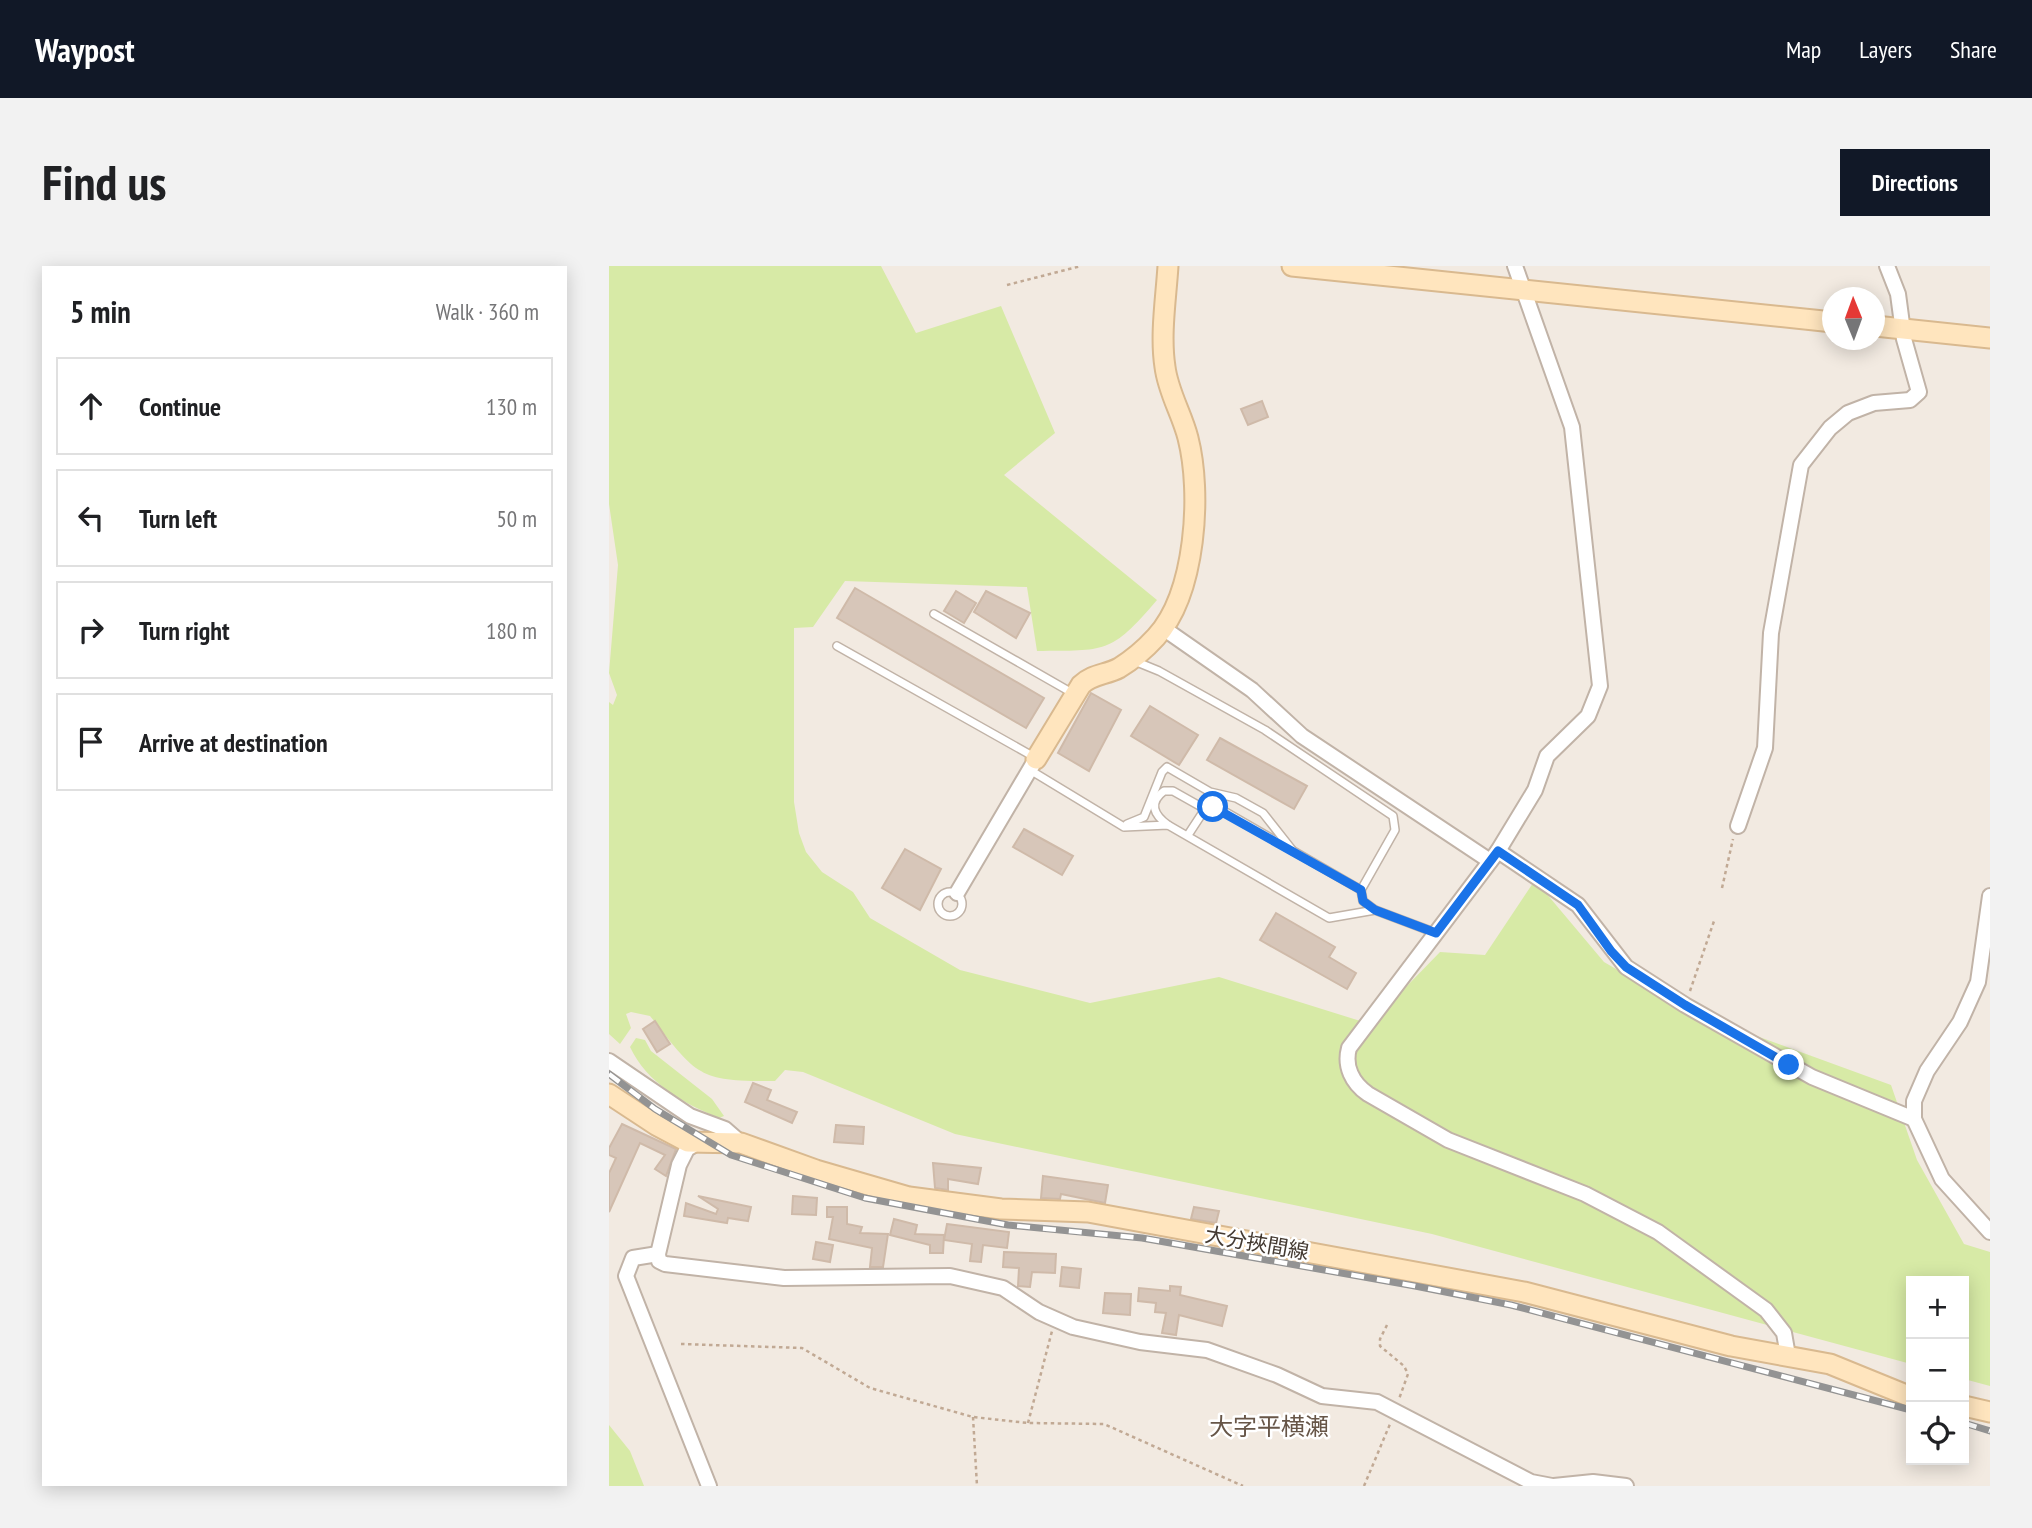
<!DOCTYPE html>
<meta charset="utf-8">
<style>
body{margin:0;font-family:"PT Sans Narrow","Noto Sans JP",sans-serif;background:#f2f2f2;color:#202124}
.controls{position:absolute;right:21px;bottom:21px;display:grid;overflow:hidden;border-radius:0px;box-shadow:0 4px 18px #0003}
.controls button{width:63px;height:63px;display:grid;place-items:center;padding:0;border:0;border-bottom:2px solid #e0e0e0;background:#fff;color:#202124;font:35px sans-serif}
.compass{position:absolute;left:1213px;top:21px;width:63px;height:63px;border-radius:50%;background:#fff;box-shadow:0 4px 18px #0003;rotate:359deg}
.stop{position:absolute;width:21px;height:21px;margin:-16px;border:5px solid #1a73e8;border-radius:50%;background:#fff}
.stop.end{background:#1a73e8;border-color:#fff;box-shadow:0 2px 7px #0008}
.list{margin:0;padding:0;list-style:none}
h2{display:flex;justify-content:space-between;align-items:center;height:91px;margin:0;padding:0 28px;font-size:30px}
h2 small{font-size:23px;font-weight:400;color:#757577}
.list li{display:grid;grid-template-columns:46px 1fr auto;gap:21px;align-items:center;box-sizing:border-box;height:98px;margin:0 14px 14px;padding:0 14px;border:2px solid #e0e0e0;border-radius:0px}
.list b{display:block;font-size:26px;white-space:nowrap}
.list em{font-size:23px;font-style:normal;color:#757577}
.icon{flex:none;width:38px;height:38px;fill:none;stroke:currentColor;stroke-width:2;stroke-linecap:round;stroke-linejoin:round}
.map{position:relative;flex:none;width:1381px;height:1220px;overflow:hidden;border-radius:0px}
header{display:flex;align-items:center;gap:42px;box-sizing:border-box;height:98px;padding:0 35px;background:#111827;color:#fff}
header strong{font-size:33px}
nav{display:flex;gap:38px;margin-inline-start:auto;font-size:24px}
.intro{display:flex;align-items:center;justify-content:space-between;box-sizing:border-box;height:168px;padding:0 42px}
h1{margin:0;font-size:49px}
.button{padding:18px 32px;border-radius:0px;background:#111827;color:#fff;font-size:24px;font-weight:700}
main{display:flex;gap:42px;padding:0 42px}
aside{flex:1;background:#fff;border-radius:0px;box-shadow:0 4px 18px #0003}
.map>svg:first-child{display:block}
.green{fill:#d7eaa6}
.building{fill:#d7c6b9;stroke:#cfbaa9;stroke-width:2}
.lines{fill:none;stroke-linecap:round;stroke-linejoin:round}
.lane-casing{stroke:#c1b3a7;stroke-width:10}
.street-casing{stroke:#c1b3a7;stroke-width:18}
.secondary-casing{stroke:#d9b98f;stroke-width:23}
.path{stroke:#c1a994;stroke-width:2.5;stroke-dasharray:3.5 3.5;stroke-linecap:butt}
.lane{stroke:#fff;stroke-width:7}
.street{stroke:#fff;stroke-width:14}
.secondary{stroke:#ffe5be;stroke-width:19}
.rail-casing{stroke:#939393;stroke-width:7}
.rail{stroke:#fff;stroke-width:4.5;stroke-dasharray:13;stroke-linecap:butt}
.route{stroke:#1a73e8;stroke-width:9}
.labels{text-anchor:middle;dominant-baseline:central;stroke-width:5;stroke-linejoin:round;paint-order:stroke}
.street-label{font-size:21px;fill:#443a32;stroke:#fff}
.quarter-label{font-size:24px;fill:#675648;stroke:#fff}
</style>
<header>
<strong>Waypost</strong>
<nav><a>Map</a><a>Layers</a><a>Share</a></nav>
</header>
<div class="intro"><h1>Find us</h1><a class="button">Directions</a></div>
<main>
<aside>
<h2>5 min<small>Walk · 360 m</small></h2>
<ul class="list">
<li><svg class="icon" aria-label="ahead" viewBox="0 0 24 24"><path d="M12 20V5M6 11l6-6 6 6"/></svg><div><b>Continue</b></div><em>130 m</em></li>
<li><svg class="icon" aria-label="left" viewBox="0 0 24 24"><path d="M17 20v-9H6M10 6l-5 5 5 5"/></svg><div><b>Turn left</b></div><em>50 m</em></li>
<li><svg class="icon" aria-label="right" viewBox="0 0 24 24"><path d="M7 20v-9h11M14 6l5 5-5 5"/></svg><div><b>Turn right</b></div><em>180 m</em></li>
<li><svg class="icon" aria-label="arrive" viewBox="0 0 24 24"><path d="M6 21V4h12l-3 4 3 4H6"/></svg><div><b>Arrive at destination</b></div></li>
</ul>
</aside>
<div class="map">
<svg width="1381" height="1220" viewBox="0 0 1381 1220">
<rect width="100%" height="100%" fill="#f2eae1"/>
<!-- green -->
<g class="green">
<path d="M0,0H272L307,67L392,40L446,167L395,209L548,334C501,389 497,384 428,385L418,321L236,315L204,361L185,362V536L190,567L197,586L213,606L244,626L261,652L351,704L481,737L610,711L761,758L831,686L876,689L926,614L995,696L1079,745L1282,819L1308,894L1355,978L1381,986V1120L1355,1113V1015H1302V1098L823,968L346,868L194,806L176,804L166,815C88,816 88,809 41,750L22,746L17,748L22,762L11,778L0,768V436L4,439L8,429L0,407L9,299L0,238Z"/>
<path d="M27,772L36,774L42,785L103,833L115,850L110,852C74,837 38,817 21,781Z"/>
<path d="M0,1159L21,1185L35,1220H0Z"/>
</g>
<!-- building -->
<g class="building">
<path d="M653,135L659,151L639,159L632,143Z"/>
<path d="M246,322L435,432L417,462L228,352Z"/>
<path d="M347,325L367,337L355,357L335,345Z"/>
<path d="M377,325L421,347L407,372L365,346Z"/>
<path d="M482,427L512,444L480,505L449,487Z"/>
<path d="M541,440L589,469L570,499L522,470Z"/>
<path d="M611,472L698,520L685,543L598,494Z"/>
<path d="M415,563L464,590L453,609L404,581Z"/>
<path d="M296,583L332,603L311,644L273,622Z"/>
<path d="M667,647L726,681L720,691L747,707L738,723L651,674Z"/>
<path d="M46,755L61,778L48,786L34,763Z"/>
<path d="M144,817L162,824L158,834L188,846L183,857L136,836Z"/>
<path d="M13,858L67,883L57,910L46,903L56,889L31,877L0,946V907L7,892L0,889V882Z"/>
<path d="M227,859L255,861L254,878L225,876Z"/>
<path d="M324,897L372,902L369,918L339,913V924L326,922Z"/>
<path d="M434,910L499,919L496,937L452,928L451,933L432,932Z"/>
<path d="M89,930L142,941L139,955L119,952L118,957L75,950L77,937L107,948L109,943Z"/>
<path d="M184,930L208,932L207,949L183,948Z"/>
<path d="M218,941H238V958L253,961L251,967L279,968L274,1001H261L263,982L220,973L224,951H218Z"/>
<path d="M585,941L610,945L607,957L582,953Z"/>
<path d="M285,953L308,959L306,968L335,969L334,987H321V979L281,969Z"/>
<path d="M338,958L400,966L398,982L374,979L372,996L361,995L363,978L335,974Z"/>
<path d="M207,976L224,979L221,996L204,993Z"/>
<path d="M395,986L447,988L446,1007L423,1006L421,1021L409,1020L410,1002L394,1001Z"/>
<path d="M453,1001L472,1003L470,1022L451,1020Z"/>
<path d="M561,1020L572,1021L571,1029L618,1040L613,1060L570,1049L567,1069L553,1067L557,1047L546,1046L547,1037L529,1035L530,1022L561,1025Z"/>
<path d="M496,1027L522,1028L521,1049L494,1047Z"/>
</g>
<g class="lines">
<!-- lane casing -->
<g class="lane-casing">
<g id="lane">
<path d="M325,348L465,428"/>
<path d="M228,380L427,492"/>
<path d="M523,394L550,405L656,464L784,550L786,564L752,624L754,635L766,644"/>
<path d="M421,504L515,561L559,559L720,652L766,644L827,667"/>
<path d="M518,558L535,551L553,506L558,501L601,526L627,532L654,547L684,585"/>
<path d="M559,559C545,549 539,537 555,525H564L596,543"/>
<path d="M579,569L596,543L608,541L752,624"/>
<circle cx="341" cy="638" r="12"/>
</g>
</g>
<!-- street casing -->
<g class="street-casing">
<g id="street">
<path d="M554,362L643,424L693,470L881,595"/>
<path d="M1129,560L1156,482L1162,367L1192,199L1221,162L1239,147L1265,137L1301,134L1310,126L1295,73L1289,28L1278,0"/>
<path d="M889,585L926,524L938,490L979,450L991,420L963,161L906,0"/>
<path d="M348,627L427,493"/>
<path d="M1381,630L1369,716L1351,756L1318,805L1305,835V853L1333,913L1381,966"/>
<path d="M0,795L81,850L116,863L132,877"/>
<path d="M88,877L78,883L70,899L49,988L50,995L56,998L175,1012L341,1010L394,1022L430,1046L464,1061L531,1076L598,1084L668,1109L713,1130L768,1136L922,1216L943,1220"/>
<path d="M49,988L24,992L17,1010L100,1220"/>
<path d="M1179,1090L1175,1067L1157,1044L1049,966L976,928L839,874L759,828C743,817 735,800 740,782L889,585L969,639L1017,701L1076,739L1203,811L1305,853"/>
<path d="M945,1220L984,1216L1017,1220"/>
</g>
</g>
<!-- secondary casing -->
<g class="secondary-casing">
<g id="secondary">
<path d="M683,0L1224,56"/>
<path d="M1266,60L1381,72"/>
<path d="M427,493L472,419C483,408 497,409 510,402C523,394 537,382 547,371C587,327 593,227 579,172C573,148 559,126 556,101C551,69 557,32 559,0"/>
<path d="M0,828L47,859L79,876L132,877L207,904L300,931L392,943L479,946L915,1026L1122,1080L1221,1098L1302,1131"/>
<path d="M1355,1140L1381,1146"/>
</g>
</g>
<!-- path -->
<g class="path">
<path d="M398,19L472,0"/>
<path d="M1113,622L1124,573"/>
<path d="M1081,725L1105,655"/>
<path d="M778,1059L771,1073V1080L795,1100L799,1108L790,1133"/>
<path d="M72,1078L193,1082L261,1122L364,1151L419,1157L495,1158L634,1220"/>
<path d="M364,1151L368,1220"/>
<path d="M419,1157L443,1065"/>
<path d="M755,1220L781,1158"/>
</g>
<!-- lane -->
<use href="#lane" class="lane"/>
<!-- street -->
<use href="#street" class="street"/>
<!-- secondary -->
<use href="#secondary" class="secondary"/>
<!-- rail casing -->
<g class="rail-casing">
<g id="rail">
<path d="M0,808L46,843L122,889L256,932L399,959L533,972L806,1020L902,1039L1302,1144"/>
<path d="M1355,1157L1381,1165"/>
</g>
</g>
<!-- rail -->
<use href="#rail" class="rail"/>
</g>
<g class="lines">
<!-- route -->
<path class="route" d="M604,541L752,624L754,635L766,644L827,667L889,585L969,639L1002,685L1017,701L1076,739L1180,799"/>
</g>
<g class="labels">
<!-- street labels -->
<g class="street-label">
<text transform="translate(648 977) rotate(10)">大分挾間線</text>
</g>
<!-- quarter labels -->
<g class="quarter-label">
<text x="660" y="1160">大字平横瀬</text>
</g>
</g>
</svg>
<div class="controls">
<button>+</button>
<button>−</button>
<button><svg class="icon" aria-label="locate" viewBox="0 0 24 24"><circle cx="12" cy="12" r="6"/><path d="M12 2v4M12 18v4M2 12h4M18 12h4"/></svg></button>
</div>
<svg class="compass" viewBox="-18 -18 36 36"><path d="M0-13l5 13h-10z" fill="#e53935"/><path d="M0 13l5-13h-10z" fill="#757577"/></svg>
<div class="stop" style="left:604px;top:541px"></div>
<div class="stop end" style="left:1180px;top:799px"></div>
</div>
</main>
